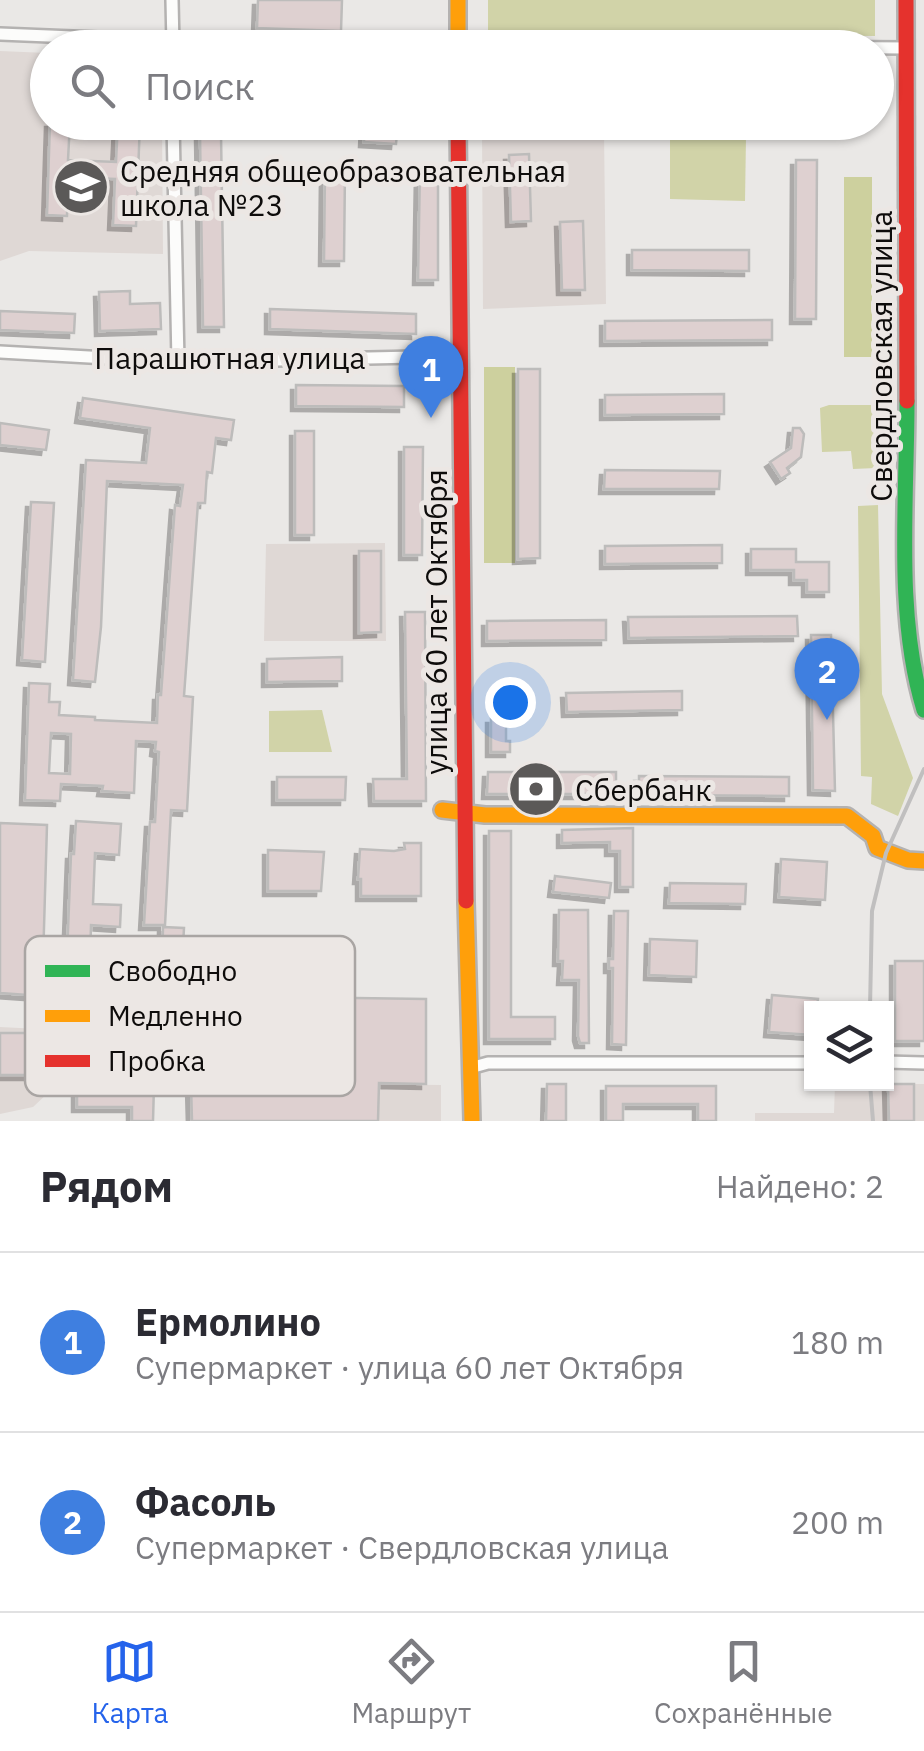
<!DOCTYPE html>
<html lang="ru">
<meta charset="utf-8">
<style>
body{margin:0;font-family:"IBM Plex Sans",sans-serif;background:#f7f7f7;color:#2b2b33}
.controls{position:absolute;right:30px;bottom:30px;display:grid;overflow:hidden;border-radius:0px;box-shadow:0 2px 8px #0004}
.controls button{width:90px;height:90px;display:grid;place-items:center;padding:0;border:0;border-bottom:2px solid #e1e1e2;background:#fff;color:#2b2b33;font:50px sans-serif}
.you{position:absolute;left:510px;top:702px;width:35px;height:35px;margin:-25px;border:8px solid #fff;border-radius:50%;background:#1a73e8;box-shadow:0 0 0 15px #1a73e833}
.badge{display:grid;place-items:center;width:65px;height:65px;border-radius:50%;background:#2563eb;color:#fff;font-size:32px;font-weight:700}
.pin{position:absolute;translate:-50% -82px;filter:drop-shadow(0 2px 5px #0008)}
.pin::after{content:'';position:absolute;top:52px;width:35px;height:30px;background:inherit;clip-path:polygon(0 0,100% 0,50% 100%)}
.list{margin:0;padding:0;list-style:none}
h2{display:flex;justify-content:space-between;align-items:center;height:130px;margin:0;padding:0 40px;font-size:42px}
h2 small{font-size:32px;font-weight:400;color:#7c7c81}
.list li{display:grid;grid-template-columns:65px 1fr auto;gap:30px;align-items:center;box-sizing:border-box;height:180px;padding:0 40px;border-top:2px solid #e1e1e2}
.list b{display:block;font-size:38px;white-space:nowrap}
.list p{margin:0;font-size:32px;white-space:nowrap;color:#7c7c81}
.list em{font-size:32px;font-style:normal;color:#7c7c81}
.icon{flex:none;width:55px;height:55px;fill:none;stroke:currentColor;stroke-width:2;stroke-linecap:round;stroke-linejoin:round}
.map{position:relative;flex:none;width:924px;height:1121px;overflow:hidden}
.search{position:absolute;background:#fff;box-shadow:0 2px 8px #0004;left:30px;right:30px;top:30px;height:110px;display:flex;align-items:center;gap:25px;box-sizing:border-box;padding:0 35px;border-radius:55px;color:#7c7c81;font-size:38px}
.sheet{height:490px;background:#fff}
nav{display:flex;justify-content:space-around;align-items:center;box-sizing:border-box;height:140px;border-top:2px solid #e1e1e2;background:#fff;font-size:28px;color:#7c7c81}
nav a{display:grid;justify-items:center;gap:5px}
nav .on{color:#2563eb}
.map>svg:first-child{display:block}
.built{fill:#dfd8d5}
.green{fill:#d1d3a8}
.forest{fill:#cdd09e}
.building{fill:#ded0d0;stroke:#bdbcbb;stroke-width:2.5;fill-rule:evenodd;filter:url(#shadow)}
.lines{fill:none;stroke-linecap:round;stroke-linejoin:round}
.street-casing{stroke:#b4b2b1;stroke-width:16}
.fast-casing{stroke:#b4b2b1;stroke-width:20}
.slow-casing{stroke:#b4b2b1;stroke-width:20}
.jam-casing{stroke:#b4b2b1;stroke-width:20}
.street{stroke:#fcfcfb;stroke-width:11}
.fast{stroke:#30b455;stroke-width:15}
.slow{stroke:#ff9f0a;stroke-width:15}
.jam{stroke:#e5322d;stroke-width:15}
.rail{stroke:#c0bfbf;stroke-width:4}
.labels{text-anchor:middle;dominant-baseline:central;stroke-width:10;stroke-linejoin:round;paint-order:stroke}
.poi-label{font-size:30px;fill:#0e0c0b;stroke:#ece7e4;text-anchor:start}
.street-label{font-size:30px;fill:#0e0c0b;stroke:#ece7e4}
.key{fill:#ece7e4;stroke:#a9a5a3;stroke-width:2.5}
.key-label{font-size:28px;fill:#0e0c0b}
</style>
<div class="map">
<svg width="924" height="1121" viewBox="0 0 924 1121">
<defs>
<filter id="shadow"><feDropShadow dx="-5" dy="5" stdDeviation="0" flood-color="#0004"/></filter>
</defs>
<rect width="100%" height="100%" fill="#eae8e6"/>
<!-- built -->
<g class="built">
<path d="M0,51L47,53L48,122L162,123L163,254L29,251L0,261Z"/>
<path d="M482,130H604L606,304L483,309Z"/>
<path d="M385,543L386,641H264L266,544Z"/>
<path d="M227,1024L282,1026V1083L441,1085V1121H227Z"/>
<path d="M0,1027L215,1038L177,1074H68L33,1107L0,1114Z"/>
<path d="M835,1084H924V1121H755V1113H834Z"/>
</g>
<!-- green -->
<g class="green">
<path d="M488,0H875V36L488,32Z"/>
<path d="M670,136L746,138L745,201L670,199Z"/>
<path d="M829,405H872L876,468L853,469L851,451L822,452L820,408Z"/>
<path d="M878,505L882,694L913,778L898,816L871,804L872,777L861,776L858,506Z"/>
<path d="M322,710L332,752H269V711Z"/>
</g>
<!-- forest -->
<g class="forest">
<rect x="844" y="177" width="28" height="180"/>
<rect x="484" y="367" width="31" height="196"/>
</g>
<!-- building -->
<g class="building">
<path d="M258,0H342L341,31L257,28Z"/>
<path d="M50,122H70L68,160L116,162L118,122H140L136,226L113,225L115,179L68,177L67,216L47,215Z"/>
<path d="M365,122H398L396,144L364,142Z"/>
<path d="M200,134H221L224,327H203Z"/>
<path d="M529,154L531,221L511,222L509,155Z"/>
<path d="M796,160H817L816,319H795Z"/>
<path d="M420,169H438V280H418Z"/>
<path d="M325,170H345L344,261H324Z"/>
<path d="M583,221L585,290H562L560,222Z"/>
<path d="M632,250H749V271L632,270Z"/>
<path d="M130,291V304L160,303L161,329L100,331L99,292Z"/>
<path d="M270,309L416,314V334L270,329Z"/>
<path d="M0,311L75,314L74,333L0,330Z"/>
<path d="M772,320V340L605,341V321Z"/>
<path d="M518,369H540V558L518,559Z"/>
<path d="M296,385L404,386V407L296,406Z"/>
<path d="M724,394V414L605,415V395Z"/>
<path d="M83,398L234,420L231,440L216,438L212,473L207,472L205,503H198L184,696L193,697L187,811L171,810L165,925H144L150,822H155L159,752L155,751L156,742L136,741L134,793L102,791L103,786L61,784L60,801L25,800L29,683L50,684L49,702H60L59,715L95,717V720L157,723L158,695H161L175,505L180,506L183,485L107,481L101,627L95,682L73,680L86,460L146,463L150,428L80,418ZM51,733L71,734L70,774L49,773Z"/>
<path d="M0,423L49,430L46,450L0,445Z"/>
<path d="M793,428H800L804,434L801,457L787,468L790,473L781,479L770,462L791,448Z"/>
<rect x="295" y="431" width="19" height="104"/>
<path d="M404,447H423L422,555H404Z"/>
<path d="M605,470L720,471L719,489H604Z"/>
<path d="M31,502L54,503L45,662L22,660Z"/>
<path d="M722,545V563L605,564V546Z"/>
<path d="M751,549H796V562H829V592H807V580H794V570H751Z"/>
<path d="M359,551H381V632L359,633Z"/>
<path d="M405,612H425L426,801H374L373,779H407Z"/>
<path d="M797,616L798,636L629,638L628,617Z"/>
<path d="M606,620V640L487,641V621Z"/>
<path d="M811,635H831L835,791L813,790Z"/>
<path d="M342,657V681L267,682V659Z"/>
<path d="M682,691V710L567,712L566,693Z"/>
<path d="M491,718H506V741H510V752H491Z"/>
<path d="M488,772H616V794H487Z"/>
<path d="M639,776L789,777V796L639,795Z"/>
<path d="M277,777H346L345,800H277Z"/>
<path d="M76,821L121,824L119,855L95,853L93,904L121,905L120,927L91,925L90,961L160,964L159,985L66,981L71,854H74Z"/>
<path d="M0,823L47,825L42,996L0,993Z"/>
<path d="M633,828V887H620V851H610V842L562,843V830Z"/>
<path d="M489,831H511V1017H555V1039H489Z"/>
<path d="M404,843H421V896H361V879H358L360,849L394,851L405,849Z"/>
<path d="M268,850L324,852L321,891H268Z"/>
<path d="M781,859L827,862L825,900L779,897Z"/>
<path d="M555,876L611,883L609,898L553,892Z"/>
<path d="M670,883L746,884L745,904L669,903Z"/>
<path d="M559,910H588L589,1043H580L578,1036L579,980H562L563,961H558Z"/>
<path d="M614,911H628L626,1045L612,1044L613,968H609V959H613Z"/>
<path d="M163,927L184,928L182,963L162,962Z"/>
<path d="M650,939L697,941L696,977L649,975Z"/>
<rect x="895" y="961" width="29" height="80"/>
<path d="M772,995L818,999L817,1008H812V1035L769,1032Z"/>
<path d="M283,997L426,999V1084L379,1083L378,1121H192L191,1085H216L215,1077H233L234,1024L282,1026Z"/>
<path d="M0,1033H36L34,1075H0Z"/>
<path d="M77,1084L154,1085L153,1121H132V1107H77Z"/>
<path d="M547,1084H566V1121H546Z"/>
<path d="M888,1084H914V1121H889Z"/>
<path d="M606,1086H716V1121H698V1104H623V1121H606Z"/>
</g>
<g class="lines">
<!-- street casing -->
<g class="street-casing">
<g id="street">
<path d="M172,0L173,46"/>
<path d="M0,34L171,41"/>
<path d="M457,45L907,48"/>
<path d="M173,122L178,362"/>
<path d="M0,352L178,362L460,356"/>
<path d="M886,1062L924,1063"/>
<path d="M470,1068L488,1063H812"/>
</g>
</g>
<!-- fast casing -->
<g class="fast-casing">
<path id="fast" d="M907,401C907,500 895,616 924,710"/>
</g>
<!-- slow casing -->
<g class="slow-casing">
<g id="slow">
<path d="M458,0V48"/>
<path d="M442,810L485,815L847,816L873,836L877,848L908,860L924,861"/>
<path d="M466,901L472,1121"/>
</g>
</g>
<!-- jam casing -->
<g class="jam-casing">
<g id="jam">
<path d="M906,0L907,401"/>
<path d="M458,122L466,901"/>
</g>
</g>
<!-- street -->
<use href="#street" class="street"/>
<!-- fast -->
<use href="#fast" class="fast"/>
<!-- slow -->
<use href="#slow" class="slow"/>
<!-- jam -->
<use href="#jam" class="jam"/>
<!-- rail -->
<g class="rail">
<path d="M870,1008L872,911L886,853L924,769"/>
<path d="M870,1084L873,1121"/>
</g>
</g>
<!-- icons -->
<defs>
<g id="school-disc" transform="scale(2.875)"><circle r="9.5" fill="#5b5958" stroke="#ece7e4"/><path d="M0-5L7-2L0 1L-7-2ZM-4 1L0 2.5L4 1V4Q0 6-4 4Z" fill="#fff"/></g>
<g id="bank-disc" transform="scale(2.875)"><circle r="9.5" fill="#5b5958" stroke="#ece7e4"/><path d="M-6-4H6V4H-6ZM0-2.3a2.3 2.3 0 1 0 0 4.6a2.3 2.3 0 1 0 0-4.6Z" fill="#fff"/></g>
</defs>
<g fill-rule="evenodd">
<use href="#school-disc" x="81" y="187"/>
<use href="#bank-disc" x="536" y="789"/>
</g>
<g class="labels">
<!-- poi labels -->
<g class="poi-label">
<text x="120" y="170">Средняя общеобразовательная<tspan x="120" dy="34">школа №23</tspan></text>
<text x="575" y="789">Сбербанк</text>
</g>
<!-- street labels -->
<g class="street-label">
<text transform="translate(880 356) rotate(-90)">Свердловская улица</text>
<text x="230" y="357">Парашютная улица</text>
<text transform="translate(435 622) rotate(-90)">улица 60 лет Октября</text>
</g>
</g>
<!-- legend -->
<rect x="25" y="936" width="330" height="160" rx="15" class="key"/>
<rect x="45" y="965" width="45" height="12" fill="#30b455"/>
<rect x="45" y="1010" width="45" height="12" fill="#ff9f0a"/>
<rect x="45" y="1055" width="45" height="12" fill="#e5322d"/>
<g class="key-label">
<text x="108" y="981">Свободно</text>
<text x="108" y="1026">Медленно</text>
<text x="108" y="1071">Пробка</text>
</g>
</svg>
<div class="controls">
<button><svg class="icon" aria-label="layers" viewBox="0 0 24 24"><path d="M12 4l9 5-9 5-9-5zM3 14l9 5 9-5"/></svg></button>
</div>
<div class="you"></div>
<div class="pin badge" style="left:431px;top:418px;background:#3f7fe0">1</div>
<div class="pin badge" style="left:827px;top:720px;background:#3f7fe0">2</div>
<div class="search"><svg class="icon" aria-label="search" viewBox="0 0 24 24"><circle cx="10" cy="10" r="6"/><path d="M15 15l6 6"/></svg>Поиск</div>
</div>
<section class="sheet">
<h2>Рядом<small>Найдено: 2</small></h2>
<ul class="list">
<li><span class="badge" style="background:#3f7fe0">1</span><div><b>Ермолино</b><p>Супермаркет · улица 60 лет Октября</p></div><em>180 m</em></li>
<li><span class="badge" style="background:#3f7fe0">2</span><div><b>Фасоль</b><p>Супермаркет · Свердловская улица</p></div><em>200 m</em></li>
</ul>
</section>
<nav>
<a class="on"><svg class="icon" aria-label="map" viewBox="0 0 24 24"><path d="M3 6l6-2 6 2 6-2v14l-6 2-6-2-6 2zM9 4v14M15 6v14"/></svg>Карта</a>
<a><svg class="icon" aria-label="directions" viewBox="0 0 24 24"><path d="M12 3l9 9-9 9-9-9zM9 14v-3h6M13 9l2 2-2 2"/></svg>Маршрут</a>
<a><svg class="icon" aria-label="saved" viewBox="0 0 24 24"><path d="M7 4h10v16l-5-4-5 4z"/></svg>Сохранённые</a>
</nav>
